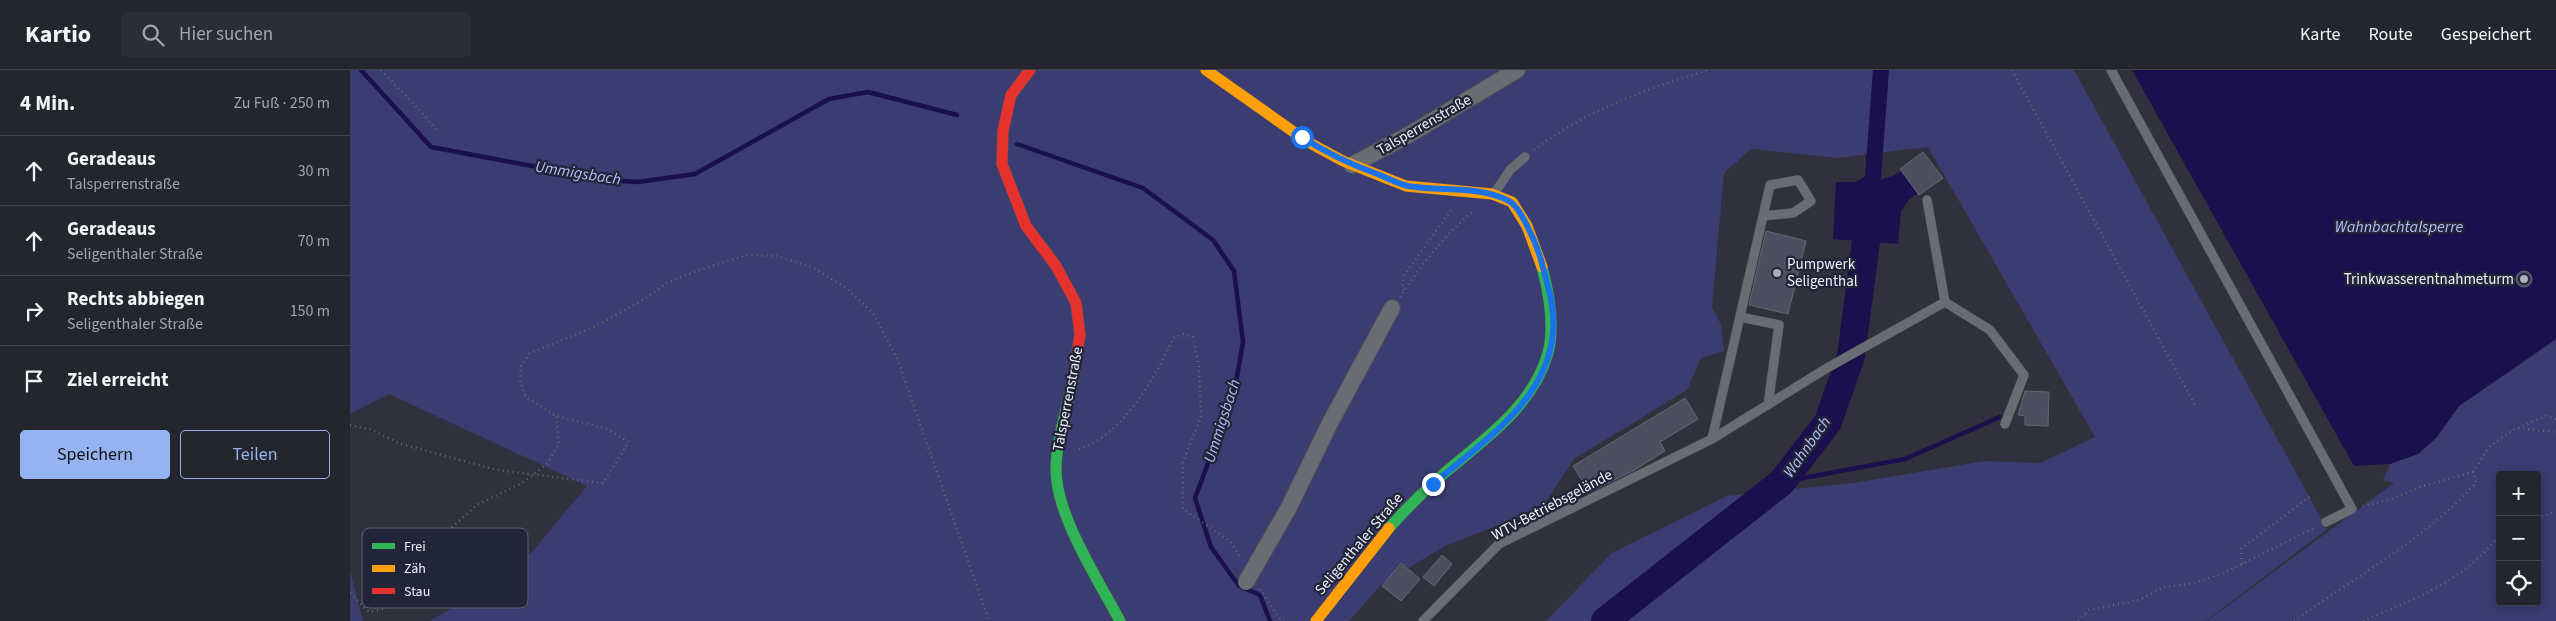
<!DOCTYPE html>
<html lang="de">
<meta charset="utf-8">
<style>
body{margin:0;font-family:"Source Sans 3",sans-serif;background:#2c2d35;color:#f1f3f6}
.controls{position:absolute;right:15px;bottom:15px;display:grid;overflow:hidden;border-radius:5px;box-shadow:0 2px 8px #0003}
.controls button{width:45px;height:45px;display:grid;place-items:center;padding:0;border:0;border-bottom:1px solid #414249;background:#24252d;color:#f1f3f6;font:25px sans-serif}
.stop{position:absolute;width:15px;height:15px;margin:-11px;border:4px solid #1a73e8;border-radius:50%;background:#fff}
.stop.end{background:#1a73e8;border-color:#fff;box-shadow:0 1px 5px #0008}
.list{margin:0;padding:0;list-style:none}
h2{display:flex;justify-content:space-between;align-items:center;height:65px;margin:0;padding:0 20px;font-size:21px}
h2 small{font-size:16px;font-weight:400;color:#a3a5aa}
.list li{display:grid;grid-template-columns:32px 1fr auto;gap:15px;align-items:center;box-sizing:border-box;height:70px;padding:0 20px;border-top:1px solid #414249}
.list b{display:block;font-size:19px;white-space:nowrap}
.list p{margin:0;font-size:16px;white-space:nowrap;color:#a3a5aa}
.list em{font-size:16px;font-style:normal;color:#a3a5aa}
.actions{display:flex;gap:10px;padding:15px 20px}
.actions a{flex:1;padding:11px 0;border:1px solid #95b2f1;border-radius:5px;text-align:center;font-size:18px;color:#95b2f1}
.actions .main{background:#95b2f1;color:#111}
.icon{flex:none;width:28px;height:28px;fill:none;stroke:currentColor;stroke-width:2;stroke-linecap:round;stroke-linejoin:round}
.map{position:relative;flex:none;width:2206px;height:551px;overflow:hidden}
header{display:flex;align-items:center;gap:30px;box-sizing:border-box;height:70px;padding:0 25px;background:#24252d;border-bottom:1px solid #414249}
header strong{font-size:24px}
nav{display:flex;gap:28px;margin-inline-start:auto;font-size:18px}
.search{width:350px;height:45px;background:#2c2d35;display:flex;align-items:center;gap:12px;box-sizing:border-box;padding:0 18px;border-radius:5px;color:#a3a5aa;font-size:19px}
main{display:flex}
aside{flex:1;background:#24252d}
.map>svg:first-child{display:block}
.green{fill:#3a3c72;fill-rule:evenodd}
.water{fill:#19104d}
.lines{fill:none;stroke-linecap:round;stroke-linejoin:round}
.stream{stroke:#19104d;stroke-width:4.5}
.canal{stroke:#19104d;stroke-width:16}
.river{stroke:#19104d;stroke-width:28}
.building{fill:#4d4e60;stroke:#656670}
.lane-casing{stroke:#4d4e57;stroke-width:10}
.street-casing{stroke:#4d4e57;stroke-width:18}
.fast-casing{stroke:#4d4e57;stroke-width:12}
.slow-casing{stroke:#4d4e57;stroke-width:12}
.jam-casing{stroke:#4d4e57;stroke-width:12}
.path{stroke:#66676f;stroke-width:2.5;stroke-dasharray:1 4;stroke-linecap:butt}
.lane{stroke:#6a6c74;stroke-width:9}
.street{stroke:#6a6c74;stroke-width:16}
.fast{stroke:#30b455;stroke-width:11}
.slow{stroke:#ff9f0a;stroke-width:11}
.jam{stroke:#e5322d;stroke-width:11}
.street-bridge-casing{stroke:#4d4e57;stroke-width:18;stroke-linecap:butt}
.street-bridge{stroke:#6a6c74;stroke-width:16}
.route{stroke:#1a73e8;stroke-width:6}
.poi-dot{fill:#acaeba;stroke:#222437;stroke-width:2}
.labels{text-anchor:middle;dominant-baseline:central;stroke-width:4.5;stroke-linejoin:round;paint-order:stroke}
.street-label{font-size:15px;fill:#eff1fe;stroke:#222437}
.poi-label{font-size:15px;fill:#eff1fe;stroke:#222437;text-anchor:start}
.water-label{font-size:16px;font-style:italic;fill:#b6bdf9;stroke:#222437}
.key{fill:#222437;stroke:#606273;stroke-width:1}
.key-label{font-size:14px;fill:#eff1fe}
</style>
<header>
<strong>Kartio</strong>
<div class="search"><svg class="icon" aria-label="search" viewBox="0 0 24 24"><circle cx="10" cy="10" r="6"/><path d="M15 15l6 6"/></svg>Hier suchen</div>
<nav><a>Karte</a><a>Route</a><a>Gespeichert</a></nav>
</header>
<main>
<aside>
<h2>4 Min.<small>Zu Fuß · 250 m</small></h2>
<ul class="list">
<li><svg class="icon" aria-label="ahead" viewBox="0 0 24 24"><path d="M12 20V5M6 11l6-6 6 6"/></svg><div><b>Geradeaus</b><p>Talsperrenstraße</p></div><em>30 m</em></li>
<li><svg class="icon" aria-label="ahead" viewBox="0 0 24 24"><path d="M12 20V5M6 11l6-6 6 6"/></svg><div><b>Geradeaus</b><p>Seligenthaler Straße</p></div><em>70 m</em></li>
<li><svg class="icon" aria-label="right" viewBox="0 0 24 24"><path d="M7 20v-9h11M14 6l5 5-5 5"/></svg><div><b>Rechts abbiegen</b><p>Seligenthaler Straße</p></div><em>150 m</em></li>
<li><svg class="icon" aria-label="arrive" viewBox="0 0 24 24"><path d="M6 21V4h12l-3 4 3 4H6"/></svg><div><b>Ziel erreicht</b></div></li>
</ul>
<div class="actions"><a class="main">Speichern</a><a>Teilen</a></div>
</aside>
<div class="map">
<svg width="2206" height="551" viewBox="0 0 2206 551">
<rect width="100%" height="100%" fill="#30313c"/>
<!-- green -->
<g class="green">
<path d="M0,0H1724L1977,459L1856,551H1196L1262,483L1377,426L1503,413L1634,391L1690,393L1745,367L1578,77L1488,88L1401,79L1374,103L1362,238L1371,254L1374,281L1351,288L1337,320L1224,389L1192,438L1095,476L1032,514L999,551H79L160,508L237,416L39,324L0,344Z"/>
<path d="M2206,269V551H1857L2044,413L2033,410L2040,394L2068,384L2087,367L2109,336ZM2150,405H2187V532H2150Z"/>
<path d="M0,501L13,551H0Z"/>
</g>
<!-- water -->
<g class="water">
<path d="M1782,0H2206V269L2109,336L2087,367L2068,384L2040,394L2004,396Z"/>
<path d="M1516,86H1530L1529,110L1553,103L1565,120L1551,141L1548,174L1483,169L1486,112H1506L1516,106Z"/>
</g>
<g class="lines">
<!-- stream -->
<g class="stream">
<path d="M11,0L81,77L256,110L288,112L345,104L479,29L518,22L607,45"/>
<path d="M667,74L793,118L863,170L884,201L893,272L884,324L845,428L861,477L889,516L910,525L920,551"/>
<path d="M1432,412L1555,389L1650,347"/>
</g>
<!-- canal -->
<path class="canal" d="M1523,107L1531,0"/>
<!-- river -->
<path class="river" d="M1255,551L1432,412L1478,352L1501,286L1520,141L1559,112"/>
</g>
<!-- building -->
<g class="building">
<path d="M1573,82L1593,108L1569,125L1550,99Z"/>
<path d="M1416,161L1456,171L1438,244L1399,235Z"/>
<circle cx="2174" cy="209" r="8"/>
<path d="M1675,321L1699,322L1698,356L1675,355V346L1668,345Z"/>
<path d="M1335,328L1348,349L1310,372L1315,381L1283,401L1239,422L1223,396Z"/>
<path d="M1092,485L1102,494L1084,516L1073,507Z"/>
<path d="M1051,493L1070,509L1051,531L1032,516Z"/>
</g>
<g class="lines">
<!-- lane casing -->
<g class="lane-casing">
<g id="lane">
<path d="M1761,0L2002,439L1976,452"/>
<path d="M1144,124L1160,100L1175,87"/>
<path d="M1577,130L1595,232L1640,260L1674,305L1655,354"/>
<path d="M1390,247L1429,255L1418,335"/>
<path d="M1362,369L1413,146L1420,115L1448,110L1461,131L1443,143L1413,146"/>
<path d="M1073,551L1149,474L1362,369L1477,298L1595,232"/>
</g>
</g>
<!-- street casing -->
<g class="street-casing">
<g id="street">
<path d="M1002,95L1062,63L1167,0"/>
<path d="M938,439L980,353L1042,238"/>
</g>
</g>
<!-- fast casing -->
<g class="fast-casing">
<g id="fast">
<path d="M722,314C716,342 706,372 706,400C706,446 749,511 770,551"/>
<path d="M1039,458C1055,440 1072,423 1090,407C1131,371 1182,339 1198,283C1205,256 1199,223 1192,197"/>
</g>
</g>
<!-- slow casing -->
<g class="slow-casing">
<g id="slow">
<path d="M856,0L958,72L993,91L1056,116L1142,124L1162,132L1177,156L1192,197"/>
<path d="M966,551L1039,458"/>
</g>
</g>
<!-- jam casing -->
<g class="jam-casing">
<path id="jam" d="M680,0L661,25L653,61L652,94L676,156L706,196L726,233L730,265L722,314"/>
</g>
<!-- path -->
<g class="path">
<path d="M31,0L75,46L87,61"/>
<path d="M1662,0L1846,337"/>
<path d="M1184,80C1236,40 1298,18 1360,0"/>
<path d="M1054,220L1052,217L1054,205L1102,139"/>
<path d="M1050,227C1071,195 1095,165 1124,140"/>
<path d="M0,355L22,360L51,374L147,400L253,413L279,372L255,358L206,346L176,327L170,312L171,296L180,283L242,258L293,230L317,213L349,200L397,185L428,186L464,198L496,218L523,243L547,288L639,551"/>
<path d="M2168,358L2196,346L2206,349"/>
<path d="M729,379C772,366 806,307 823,268L833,264L843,267L849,297L851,347L833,392V439L881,472L891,489"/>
<path d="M2123,402L2140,376L2166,358L2206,362"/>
<path d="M2187,448L2206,442"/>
<path d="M1892,494L1891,479L1962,425"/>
<path d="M910,519L930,549L934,551"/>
<path d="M0,523L19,542L48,535L51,510L87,470L127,435L172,413L198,393L209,373L206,346"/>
<path d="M1728,551L1739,540L1789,530L1814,517L1839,514L1872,504L1966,457"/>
<path d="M1944,551C2005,507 2074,470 2126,413L2123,402L2070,417L2042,429L2013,436"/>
<path d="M2013,551C2051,535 2093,519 2125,491C2134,484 2141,474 2150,466"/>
</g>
<!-- lane -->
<use href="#lane" class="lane"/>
<!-- street -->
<use href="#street" class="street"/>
<!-- fast -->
<use href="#fast" class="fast"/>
<!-- slow -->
<use href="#slow" class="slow"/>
<!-- jam -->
<use href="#jam" class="jam"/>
<!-- street-bridge casing -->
<g class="street-bridge-casing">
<path id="street-bridge" d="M896,512L938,439"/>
</g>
<!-- street-bridge -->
<use href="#street-bridge" class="street-bridge"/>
</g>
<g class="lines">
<!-- route -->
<path class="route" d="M952,67C976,83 1002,95 1030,105C1039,109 1049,114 1058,116C1091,122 1129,115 1159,131C1171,137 1187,176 1191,190C1197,213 1205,236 1203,261C1199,330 1131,373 1083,414"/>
</g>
<!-- markers -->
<g class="poi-dot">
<circle cx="1427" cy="203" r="5"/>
<circle cx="2174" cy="209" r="5"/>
</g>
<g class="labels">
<!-- street labels -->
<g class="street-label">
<text transform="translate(1074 55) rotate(-30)">Talsperrenstraße</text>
<text transform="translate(718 329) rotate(-79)">Talsperrenstraße</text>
<text transform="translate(1202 435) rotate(-28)">WTV-Betriebsgelände</text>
<text transform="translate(1009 474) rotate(-50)">Seligenthaler Straße</text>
</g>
<!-- poi labels -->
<g class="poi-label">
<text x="1437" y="194">Pumpwerk<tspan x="1437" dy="17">Seligenthal</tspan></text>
<text x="2164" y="209" text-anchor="end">Trinkwasserentnahmeturm</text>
</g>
<!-- water labels -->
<g class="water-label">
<text transform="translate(228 103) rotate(9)">Ummigsbach</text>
<text x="2049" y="157">Wahnbachtalsperre</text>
<text transform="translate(872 351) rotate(-72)">Ummigsbach</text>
<text transform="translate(1457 377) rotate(-55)">Wahnbach</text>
</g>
</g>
<!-- legend -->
<rect x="12" y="458" width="166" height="80" rx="8" class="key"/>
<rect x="22" y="473" width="23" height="6" fill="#30b455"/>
<rect x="22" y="495" width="23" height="7" fill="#ff9f0a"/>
<rect x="22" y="518" width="23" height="6" fill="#e5322d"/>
<g class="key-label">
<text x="54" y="481">Frei</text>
<text x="54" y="503">Zäh</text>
<text x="54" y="526">Stau</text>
</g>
</svg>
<div class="controls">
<button>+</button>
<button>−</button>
<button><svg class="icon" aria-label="locate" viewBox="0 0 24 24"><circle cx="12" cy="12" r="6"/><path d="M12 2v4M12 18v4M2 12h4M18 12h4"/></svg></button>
</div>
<div class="stop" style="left:952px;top:67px"></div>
<div class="stop end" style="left:1083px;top:414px"></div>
</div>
</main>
